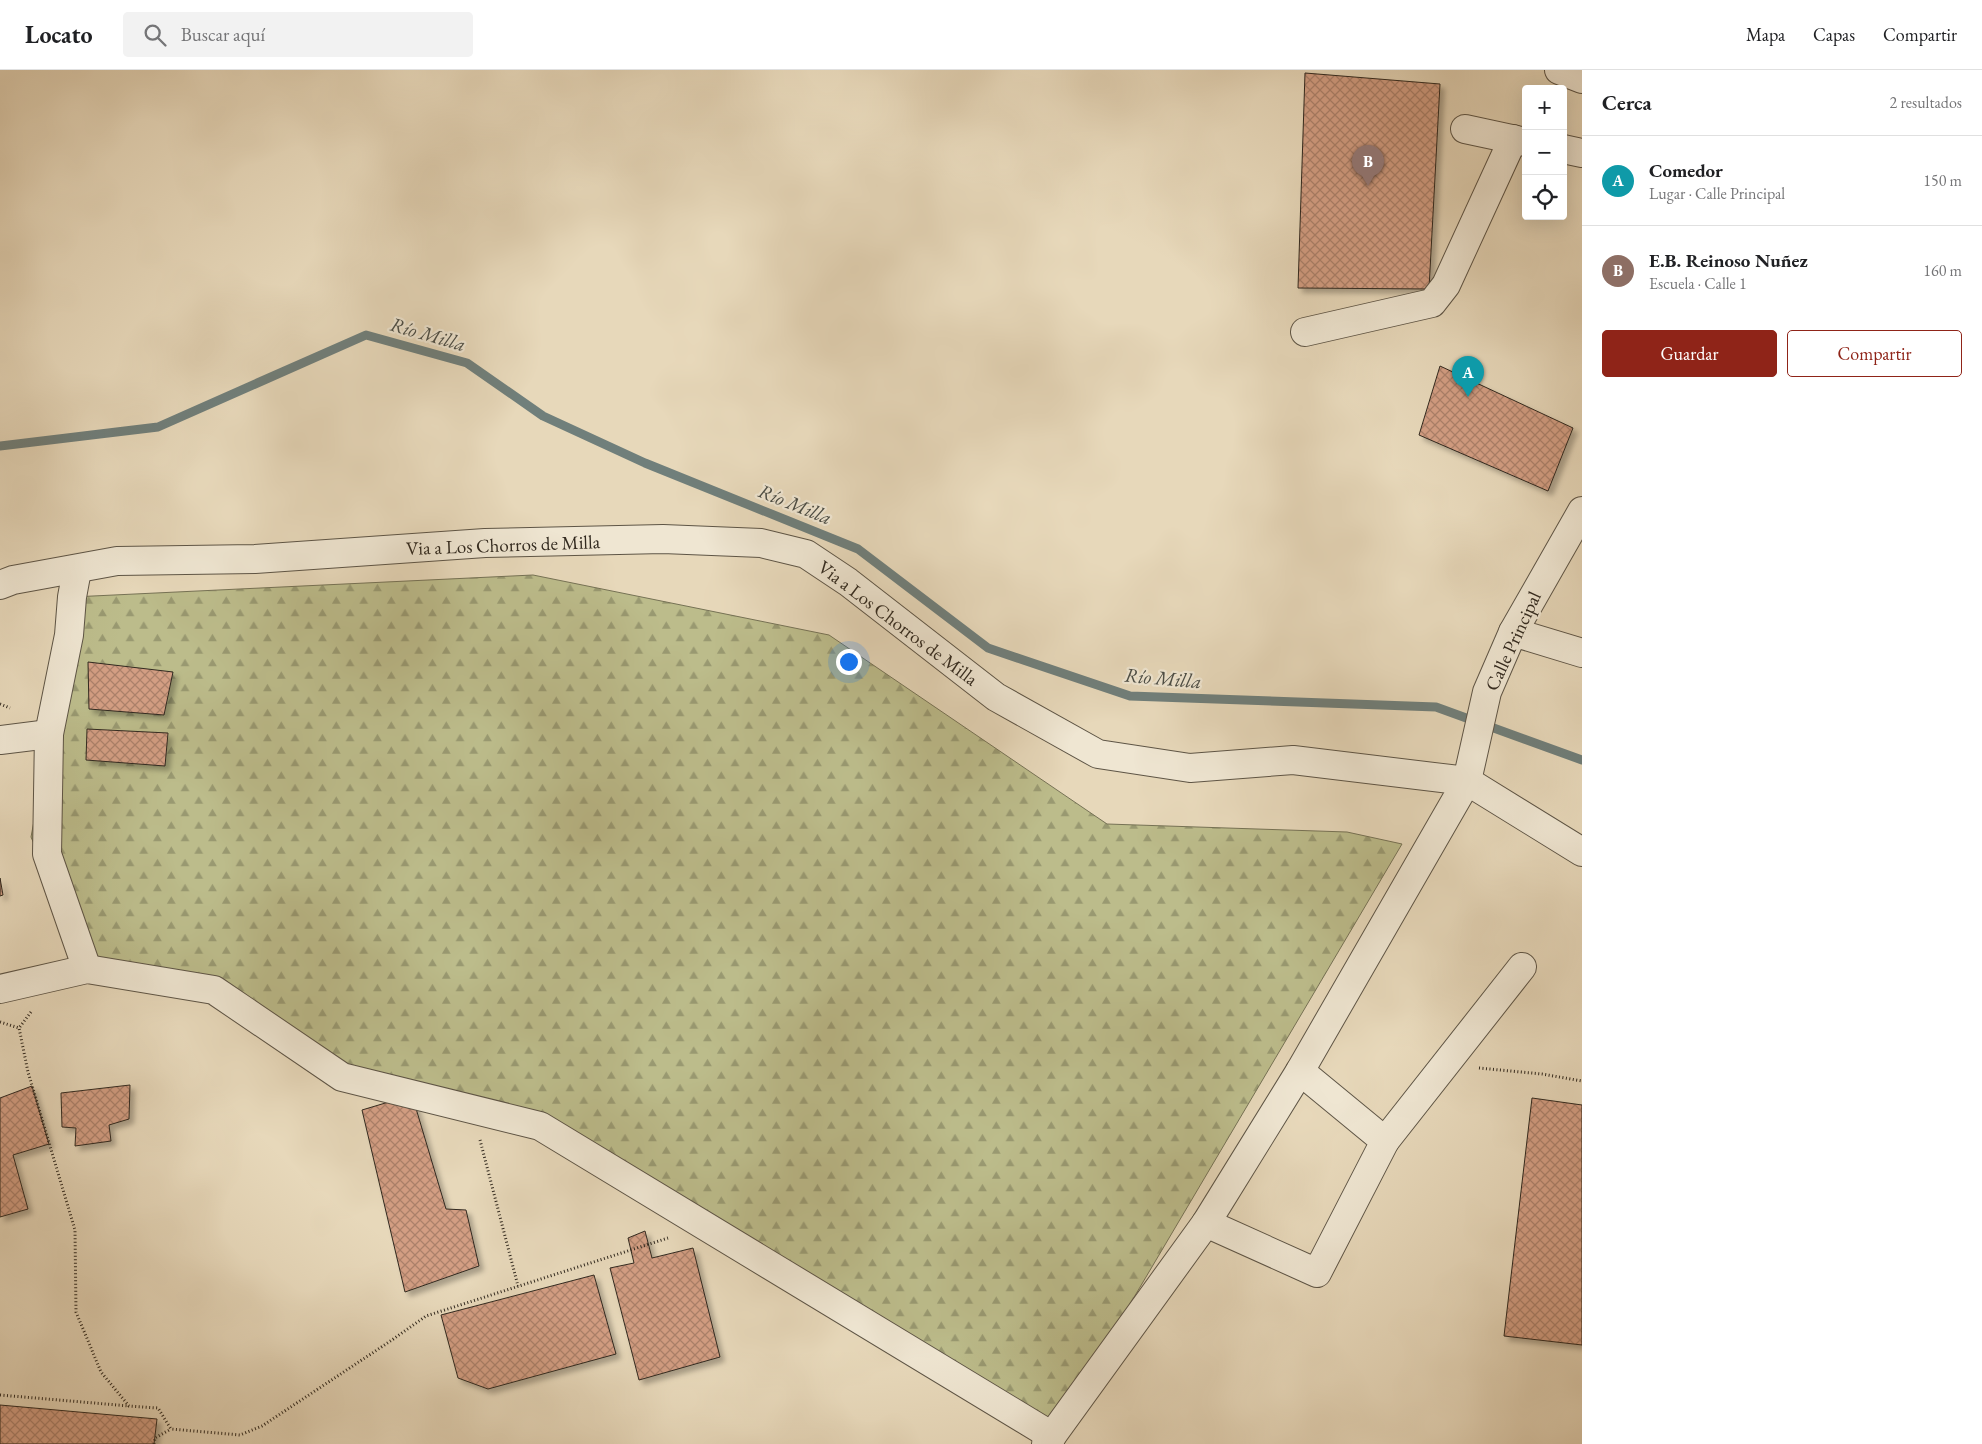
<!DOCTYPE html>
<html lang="es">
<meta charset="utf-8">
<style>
body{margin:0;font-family:"EB Garamond",serif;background:#f2f2f2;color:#202124}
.controls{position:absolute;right:15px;top:15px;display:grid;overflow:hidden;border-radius:5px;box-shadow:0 5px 20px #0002}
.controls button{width:45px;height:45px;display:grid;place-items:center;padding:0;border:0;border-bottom:1px solid #e0e0e0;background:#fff;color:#202124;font:25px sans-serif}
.you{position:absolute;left:848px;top:591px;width:18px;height:18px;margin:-12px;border:4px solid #fff;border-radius:50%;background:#1a73e8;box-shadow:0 0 0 8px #1a73e833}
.badge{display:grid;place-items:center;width:32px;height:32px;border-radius:50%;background:#8f2418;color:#fff;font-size:16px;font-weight:700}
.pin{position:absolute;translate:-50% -41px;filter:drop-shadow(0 1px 2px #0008)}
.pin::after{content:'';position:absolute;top:26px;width:18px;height:15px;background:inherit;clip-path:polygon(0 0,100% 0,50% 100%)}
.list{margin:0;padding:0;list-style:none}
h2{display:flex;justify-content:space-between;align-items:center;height:65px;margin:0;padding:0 20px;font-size:21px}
h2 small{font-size:16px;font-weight:400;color:#757577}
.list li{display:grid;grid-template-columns:32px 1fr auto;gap:15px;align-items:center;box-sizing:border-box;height:90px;padding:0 20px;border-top:1px solid #e0e0e0}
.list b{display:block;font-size:19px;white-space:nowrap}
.list p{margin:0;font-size:16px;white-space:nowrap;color:#757577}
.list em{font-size:16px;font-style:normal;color:#757577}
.actions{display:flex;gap:10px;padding:15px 20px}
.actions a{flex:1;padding:11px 0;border:1px solid #8f2418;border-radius:5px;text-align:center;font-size:18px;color:#8f2418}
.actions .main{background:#8f2418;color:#fff}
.icon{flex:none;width:28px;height:28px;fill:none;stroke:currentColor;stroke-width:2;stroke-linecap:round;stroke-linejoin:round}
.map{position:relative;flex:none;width:1582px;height:1374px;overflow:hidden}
header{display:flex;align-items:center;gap:30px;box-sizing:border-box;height:70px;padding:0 25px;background:#fff;border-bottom:1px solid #e0e0e0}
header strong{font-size:24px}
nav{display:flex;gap:28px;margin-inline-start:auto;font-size:18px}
.search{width:350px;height:45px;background:#f2f2f2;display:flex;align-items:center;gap:12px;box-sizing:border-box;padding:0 18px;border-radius:5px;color:#757577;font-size:19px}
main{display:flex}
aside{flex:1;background:#fff}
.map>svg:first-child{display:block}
.forest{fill:url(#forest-firs);stroke:#767255}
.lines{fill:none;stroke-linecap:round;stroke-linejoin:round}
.stream{stroke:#707f7b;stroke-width:9}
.building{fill:url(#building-cross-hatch);stroke:#31291f;filter:url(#shadow)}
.minor-casing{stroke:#5e5546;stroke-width:30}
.path{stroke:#31291f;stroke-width:3;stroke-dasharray:1 2.5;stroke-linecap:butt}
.minor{stroke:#efe6d2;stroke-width:28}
.labels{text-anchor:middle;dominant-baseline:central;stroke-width:4.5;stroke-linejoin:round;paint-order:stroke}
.street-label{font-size:19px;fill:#31291f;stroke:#efe6d2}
.water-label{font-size:20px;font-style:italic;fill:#4b4d46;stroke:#efe6d2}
</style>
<header>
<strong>Locato</strong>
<div class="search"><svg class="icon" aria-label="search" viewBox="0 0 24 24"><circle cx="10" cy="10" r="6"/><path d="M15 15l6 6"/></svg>Buscar aquí</div>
<nav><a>Mapa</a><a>Capas</a><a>Compartir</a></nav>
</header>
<main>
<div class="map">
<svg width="1582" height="1374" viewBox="0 0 1582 1374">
<defs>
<pattern id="forest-firs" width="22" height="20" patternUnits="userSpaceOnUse" patternTransform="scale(1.25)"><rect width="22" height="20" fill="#bcbc8b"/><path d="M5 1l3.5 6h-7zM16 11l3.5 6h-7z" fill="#999971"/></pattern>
<pattern id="building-cross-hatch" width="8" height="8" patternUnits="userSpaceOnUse" patternTransform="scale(1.25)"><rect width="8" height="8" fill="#d39e83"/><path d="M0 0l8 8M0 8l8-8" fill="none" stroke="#ac816b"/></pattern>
<filter id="shadow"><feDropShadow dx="4.5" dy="4.5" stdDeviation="2.5" flood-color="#0004"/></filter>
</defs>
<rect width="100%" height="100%" fill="#e7d8ba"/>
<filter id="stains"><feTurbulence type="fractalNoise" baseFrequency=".004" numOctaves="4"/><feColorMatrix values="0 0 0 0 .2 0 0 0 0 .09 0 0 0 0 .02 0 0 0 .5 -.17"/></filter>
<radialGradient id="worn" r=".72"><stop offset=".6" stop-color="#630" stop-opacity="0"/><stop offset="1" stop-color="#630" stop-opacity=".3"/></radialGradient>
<!-- forest -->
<path class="forest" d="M533,505L829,565L1107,754L1347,762L1402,774L1052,1366L540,1056L342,1007L225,912L87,899L31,767L69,565L72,527Z"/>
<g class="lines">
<!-- stream -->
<path class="stream" d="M0,376L158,357L366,265L467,293L543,346L645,393L858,479L988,578L1130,626L1436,637L1582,690"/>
</g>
<!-- building -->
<g class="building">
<path d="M1305,3L1440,14L1429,219L1298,218Z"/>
<path d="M1440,296L1573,358L1548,421L1419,365Z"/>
<path d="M88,592L173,602L164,645L89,639Z"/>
<path d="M87,659L168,663L165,696L86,690Z"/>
<path d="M0,808L3,825L0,826Z"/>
<path d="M130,1015L129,1049L109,1055L111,1071L75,1076L76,1058L62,1057L61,1023Z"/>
<path d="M32,1016L49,1074L13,1085L28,1139L0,1147V1028Z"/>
<path d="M412,1025L446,1139L466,1140L479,1196L405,1222L362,1040Z"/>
<path d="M1532,1028L1582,1035V1275L1504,1266Z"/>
<path d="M645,1161L652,1188L693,1178L720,1287L639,1310L610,1198L634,1193L628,1168Z"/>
<path d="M594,1205L616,1284L488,1319L458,1308L441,1245Z"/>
<path d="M0,1335L157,1349L154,1374H0Z"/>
</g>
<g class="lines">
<!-- minor casing -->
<g class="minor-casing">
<g id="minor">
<path d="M1559,0L1582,9"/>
<path d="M1465,59L1526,72"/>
<path d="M1563,79L1582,83"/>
<path d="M1305,262L1432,233L1446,215L1513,69"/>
<path d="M77,500L72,527L69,565L49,664L47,784L87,899"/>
<path d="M0,515L13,510L117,491L255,489L485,473L663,469L761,473L806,484L848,512L996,627L1098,684L1190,698L1293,690L1467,711L1582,782"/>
<path d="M1513,562L1582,583"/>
<path d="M0,670L49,664"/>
<path d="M0,919L87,899L214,920L342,1007L540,1056L1052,1366"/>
<path d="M1385,1071L1522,897"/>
<path d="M1206,1153L1317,1203L1385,1071L1300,1001"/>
<path d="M1046,1374L1206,1153L1300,1001L1467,711L1487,622L1513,562L1582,441"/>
</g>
</g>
<!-- path -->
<g class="path">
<path d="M0,634L10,638"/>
<path d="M31,942L19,958L28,1002L75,1160L76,1242L101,1302L129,1336L158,1338L171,1359L240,1365L262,1356L392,1270L426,1246L668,1168"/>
<path d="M0,952L19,958"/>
<path d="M1479,998L1542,1004L1582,1011"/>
<path d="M480,1070L518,1216"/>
<path d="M0,1325L129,1336"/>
<path d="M154,1374L155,1368L171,1359"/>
</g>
<!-- minor -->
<use href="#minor" class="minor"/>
</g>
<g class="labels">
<!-- street labels -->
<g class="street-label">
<text transform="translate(503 475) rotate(-2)">Via a Los Chorros de Milla</text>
<text transform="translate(898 553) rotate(37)">Via a Los Chorros de Milla</text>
<text transform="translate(1513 571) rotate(-65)">Calle Principal</text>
</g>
<!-- water labels -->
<g class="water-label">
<text transform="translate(428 264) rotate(16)">Río Milla</text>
<text transform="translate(795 434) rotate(22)">Río Milla</text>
<text transform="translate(1163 608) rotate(5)">Río Milla</text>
</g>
</g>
<rect width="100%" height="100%" filter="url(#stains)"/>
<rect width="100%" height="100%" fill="url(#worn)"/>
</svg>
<div class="controls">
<button>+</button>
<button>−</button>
<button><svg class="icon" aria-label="locate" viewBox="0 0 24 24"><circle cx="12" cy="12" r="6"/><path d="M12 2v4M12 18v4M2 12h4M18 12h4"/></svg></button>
</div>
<div class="you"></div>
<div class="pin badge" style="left:1468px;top:327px;background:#0f9aa8">A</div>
<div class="pin badge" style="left:1368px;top:116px;background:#8d6e63">B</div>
</div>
<aside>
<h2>Cerca<small>2 resultados</small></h2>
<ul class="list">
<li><span class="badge" style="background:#0f9aa8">A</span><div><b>Comedor</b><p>Lugar · Calle Principal</p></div><em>150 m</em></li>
<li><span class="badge" style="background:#8d6e63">B</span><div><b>E.B. Reinoso Nuñez</b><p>Escuela · Calle 1</p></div><em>160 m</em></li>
</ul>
<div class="actions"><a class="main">Guardar</a><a>Compartir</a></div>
</aside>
</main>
